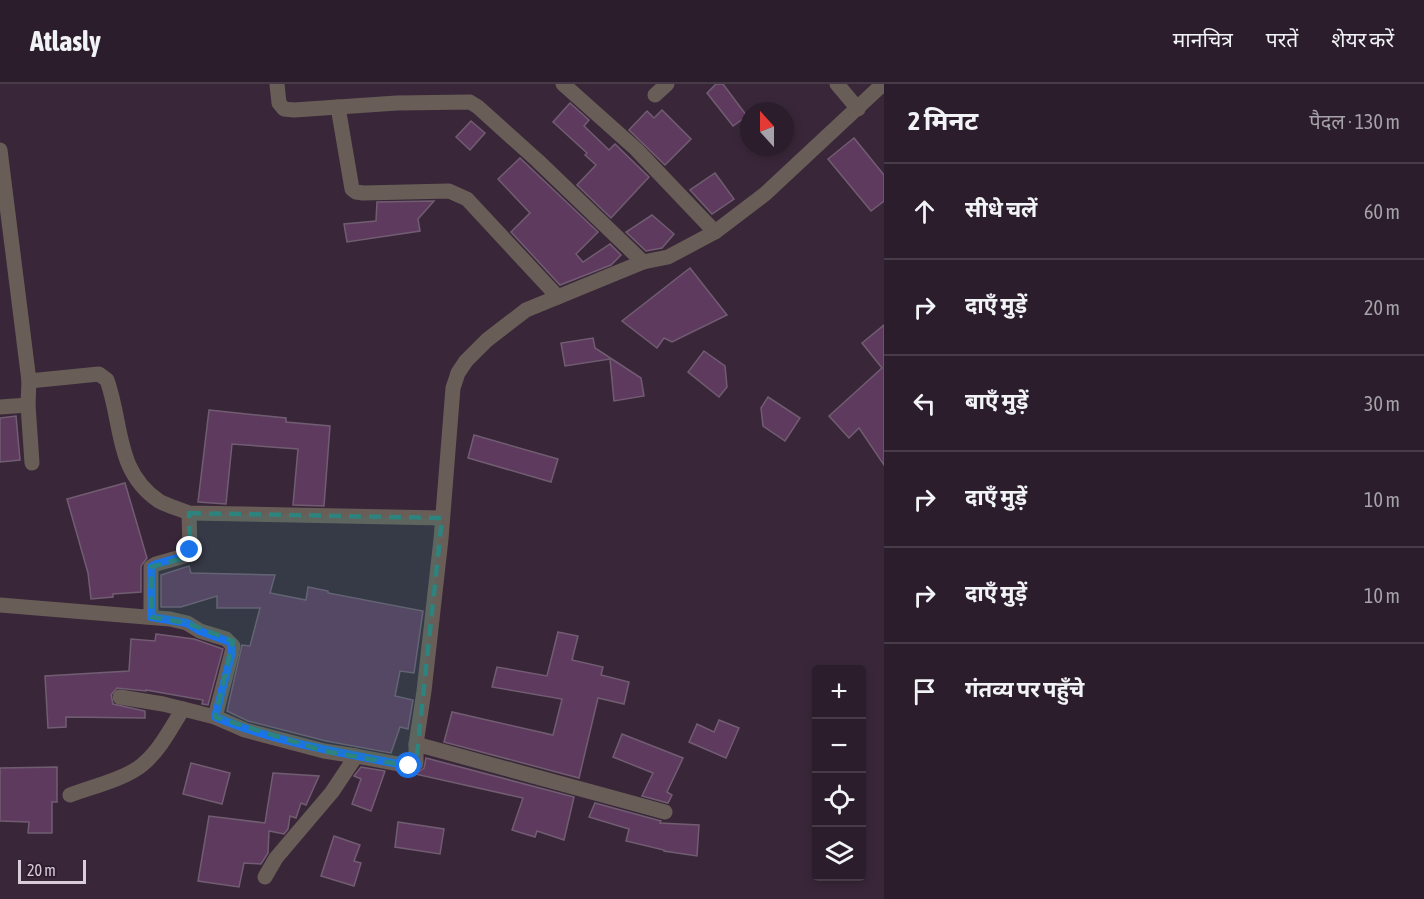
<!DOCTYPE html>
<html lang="hi">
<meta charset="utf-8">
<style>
body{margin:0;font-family:"Asap Condensed","Noto Sans Devanagari",sans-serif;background:#372a37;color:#f1f3f6}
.controls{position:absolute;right:18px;bottom:18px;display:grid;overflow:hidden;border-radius:6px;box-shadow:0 3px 9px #0003}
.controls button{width:54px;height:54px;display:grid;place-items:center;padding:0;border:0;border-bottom:2px solid #473b47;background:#2b1d2b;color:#f1f3f6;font:30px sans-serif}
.compass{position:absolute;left:740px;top:18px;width:54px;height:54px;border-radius:50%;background:#2b1d2b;box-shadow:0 3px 9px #0003;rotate:339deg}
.scale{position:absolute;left:18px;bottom:15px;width:68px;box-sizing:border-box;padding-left:6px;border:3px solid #d8cdd8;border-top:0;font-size:16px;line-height:21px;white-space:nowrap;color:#d8cdd8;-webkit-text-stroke:4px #2f1d2f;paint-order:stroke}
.stop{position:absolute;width:18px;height:18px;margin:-14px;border:4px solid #1a73e8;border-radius:50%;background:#fff}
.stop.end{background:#1a73e8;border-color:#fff;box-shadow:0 2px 6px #0008}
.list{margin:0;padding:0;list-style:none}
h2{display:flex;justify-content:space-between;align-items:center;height:78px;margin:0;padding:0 24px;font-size:26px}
h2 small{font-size:20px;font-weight:400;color:#a6a2a9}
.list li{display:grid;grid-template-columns:39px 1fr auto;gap:18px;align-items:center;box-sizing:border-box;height:96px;padding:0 24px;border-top:2px solid #473b47}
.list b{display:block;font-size:22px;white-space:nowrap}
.list em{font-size:20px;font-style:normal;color:#a6a2a9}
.icon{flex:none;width:33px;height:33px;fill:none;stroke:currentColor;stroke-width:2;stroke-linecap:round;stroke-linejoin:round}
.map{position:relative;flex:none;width:884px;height:815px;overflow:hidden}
header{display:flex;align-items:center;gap:36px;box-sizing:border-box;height:84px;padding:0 30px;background:#2b1d2b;border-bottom:2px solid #473b47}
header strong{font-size:28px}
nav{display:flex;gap:33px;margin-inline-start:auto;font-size:21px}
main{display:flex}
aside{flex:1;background:#2b1d2b}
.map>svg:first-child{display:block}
.building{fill:#5e3a5f;stroke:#715d71;stroke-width:1.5}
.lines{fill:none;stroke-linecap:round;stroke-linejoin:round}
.street{stroke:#695e57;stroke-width:15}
.route{stroke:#1a73e8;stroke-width:8}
.marked{fill:#2d837e;fill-opacity:0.2;stroke:#2d837e;stroke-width:4.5;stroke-dasharray:12 8;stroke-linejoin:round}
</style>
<header>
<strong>Atlasly</strong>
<nav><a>मानचित्र</a><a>परतें</a><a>शेयर करें</a></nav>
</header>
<main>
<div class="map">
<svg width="884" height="815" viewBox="0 0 884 815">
<rect width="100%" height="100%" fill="#392739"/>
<!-- building -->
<g class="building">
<path d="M716,0H723L747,32L733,42L707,9Z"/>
<path d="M570,19L589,36L584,42L609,66L615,60L649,93L611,134L577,101L596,81L585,71L587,69L553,38Z"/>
<path d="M662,26L691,55L665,81L629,46L647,27L654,34Z"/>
<path d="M471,37L485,49L470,66L456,53Z"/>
<path d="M854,54L884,91V117L871,127L828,75Z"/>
<path d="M520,74L598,148L576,170L583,178L610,160L621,171L611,181L560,201L511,148L530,129L498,95Z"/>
<path d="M715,89L734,115L712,130L690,106Z"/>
<path d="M434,117L418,135L420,147L347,158L344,140L376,137L377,118Z"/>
<path d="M652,131L674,150L662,164L646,167L626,148Z"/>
<path d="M690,184L727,231L672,258L664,254L657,264L622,237Z"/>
<path d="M884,241V381L859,344L849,354L829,332L882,284L862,259Z"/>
<path d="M593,254L595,264L641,294L644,312L614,317L610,275L565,282L561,259Z"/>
<path d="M704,267L725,282L727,303L719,313L688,288Z"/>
<path d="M768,313L800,334L785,357L763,342L761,324Z"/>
<path d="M209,326L286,334V338L330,342L324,422L293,421L298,365L232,360L226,420L198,418Z"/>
<path d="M16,332L20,376L0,378V334Z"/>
<path d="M474,351L558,375L551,398L468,374Z"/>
<path d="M125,399L147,474L141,482V508L113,510V513L91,515L88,489L67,415Z"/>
<path d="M189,482L191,489L275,491L270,509L306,516L308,503L328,507V509L423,527L414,589L400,587L395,612L413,616L408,645L400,643L391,669L326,657L248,637L227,627L242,561L250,562L260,524H217V512L181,523H161V491Z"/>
<path d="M558,548L578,552L572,576L603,583L601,591L629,598L624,620L598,614L579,694L444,658L452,628L553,651L562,615L492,603L497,583L547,592Z"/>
<path d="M156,550L194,555L223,565L208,621L202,620L203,616L146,606V607L117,604L111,611L113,620L145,627V634L66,633V643L48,644L45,592L129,587L131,555L155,557Z"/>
<path d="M719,636L739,644L726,674L689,658L697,640L714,648Z"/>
<path d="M622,650L683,674L667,708L672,711L668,719L642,712L653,689L613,673Z"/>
<path d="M426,674L574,713L564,756L537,747L535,753L512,746L523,714L415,690L424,684Z"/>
<path d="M191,679L230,689L222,720L183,710Z"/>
<path d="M57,683V718H52V749H28L29,738L0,737V684Z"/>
<path d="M361,683L385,687L371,727L352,720L361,695L354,692Z"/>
<path d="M273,689L319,692L306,721L301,719L296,734L290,732L288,745L284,750L269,747L268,769L261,780L244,779L239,803L198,797L209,732L265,739Z"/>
<path d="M595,719L661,737L660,739L699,741L697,772L664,767V766L626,757L629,745L589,733Z"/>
<path d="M398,738L444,745L440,770L395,763Z"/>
<path d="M334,752L360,761L354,777L361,779L354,802L321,792Z"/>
</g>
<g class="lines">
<!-- street -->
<g class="street">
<path d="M277,0L279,19L284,25L294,26L397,19L470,18L478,23L538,77L643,178"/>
<path d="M563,0L636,65L715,148"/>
<path d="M837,0L858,25"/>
<path d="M655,11L667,0"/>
<path d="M338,23L352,105L356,108L363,109L449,107L467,115L558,213"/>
<path d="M0,66L29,297"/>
<path d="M28,321L32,379"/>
<path d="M0,323L28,321L29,297L99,290L107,296C123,341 115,387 159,417C168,422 180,425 189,429L442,434"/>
<path d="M0,521L170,535L187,539L200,547L226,555L233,562L232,568L215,633"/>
<path d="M151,533V483L156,480L188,471L190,466L189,429"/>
<path d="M120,613L163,620L215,633L245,646L324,667L356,672"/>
<path d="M416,660L665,728"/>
<path d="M70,711C91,703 125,695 142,681C160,666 171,644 183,625"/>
<path d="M265,793L276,774L332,708L356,672L409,682L416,679V660L424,607L441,455L453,304L458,289L466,277L487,256L526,226L643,178L668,173L715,148L765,110L883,0"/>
</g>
</g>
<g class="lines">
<!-- route -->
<path class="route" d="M190,466L188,471L156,480L151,483V533L187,539L200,547L230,558L232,568L215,633C277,659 343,669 409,682"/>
</g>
<!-- marked area -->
<path class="marked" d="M189,429L442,434L416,679L409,682L324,667L215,633L233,557L187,539L151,533V483L190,472Z"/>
</svg>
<div class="controls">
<button>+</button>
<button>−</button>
<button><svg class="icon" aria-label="locate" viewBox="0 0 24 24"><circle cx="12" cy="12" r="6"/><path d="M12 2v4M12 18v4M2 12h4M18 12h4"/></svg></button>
<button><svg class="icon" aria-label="layers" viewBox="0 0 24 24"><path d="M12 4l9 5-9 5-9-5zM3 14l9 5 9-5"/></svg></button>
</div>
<svg class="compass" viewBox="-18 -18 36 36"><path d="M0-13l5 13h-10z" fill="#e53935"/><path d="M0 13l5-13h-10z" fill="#a6a2a9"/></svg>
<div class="scale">20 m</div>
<div class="stop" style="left:409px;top:682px"></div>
<div class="stop end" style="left:190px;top:466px"></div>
</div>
<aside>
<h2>2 मिनट<small>पैदल · 130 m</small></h2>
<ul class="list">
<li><svg class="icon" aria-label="ahead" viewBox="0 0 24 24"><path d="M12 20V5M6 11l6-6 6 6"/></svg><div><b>सीधे चलें</b></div><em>60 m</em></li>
<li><svg class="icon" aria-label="right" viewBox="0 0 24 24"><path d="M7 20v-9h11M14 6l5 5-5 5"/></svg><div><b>दाएँ मुड़ें</b></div><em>20 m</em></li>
<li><svg class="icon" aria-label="left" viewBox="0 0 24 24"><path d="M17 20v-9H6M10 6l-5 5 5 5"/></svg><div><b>बाएँ मुड़ें</b></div><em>30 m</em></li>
<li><svg class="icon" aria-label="right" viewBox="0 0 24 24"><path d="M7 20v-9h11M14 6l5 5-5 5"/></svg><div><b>दाएँ मुड़ें</b></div><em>10 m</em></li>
<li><svg class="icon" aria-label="right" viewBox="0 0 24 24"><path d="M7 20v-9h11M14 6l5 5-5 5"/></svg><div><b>दाएँ मुड़ें</b></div><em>10 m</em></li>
<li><svg class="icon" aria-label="arrive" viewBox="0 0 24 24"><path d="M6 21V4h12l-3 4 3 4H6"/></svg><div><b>गंतव्य पर पहुँचे</b></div></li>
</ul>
</aside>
</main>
